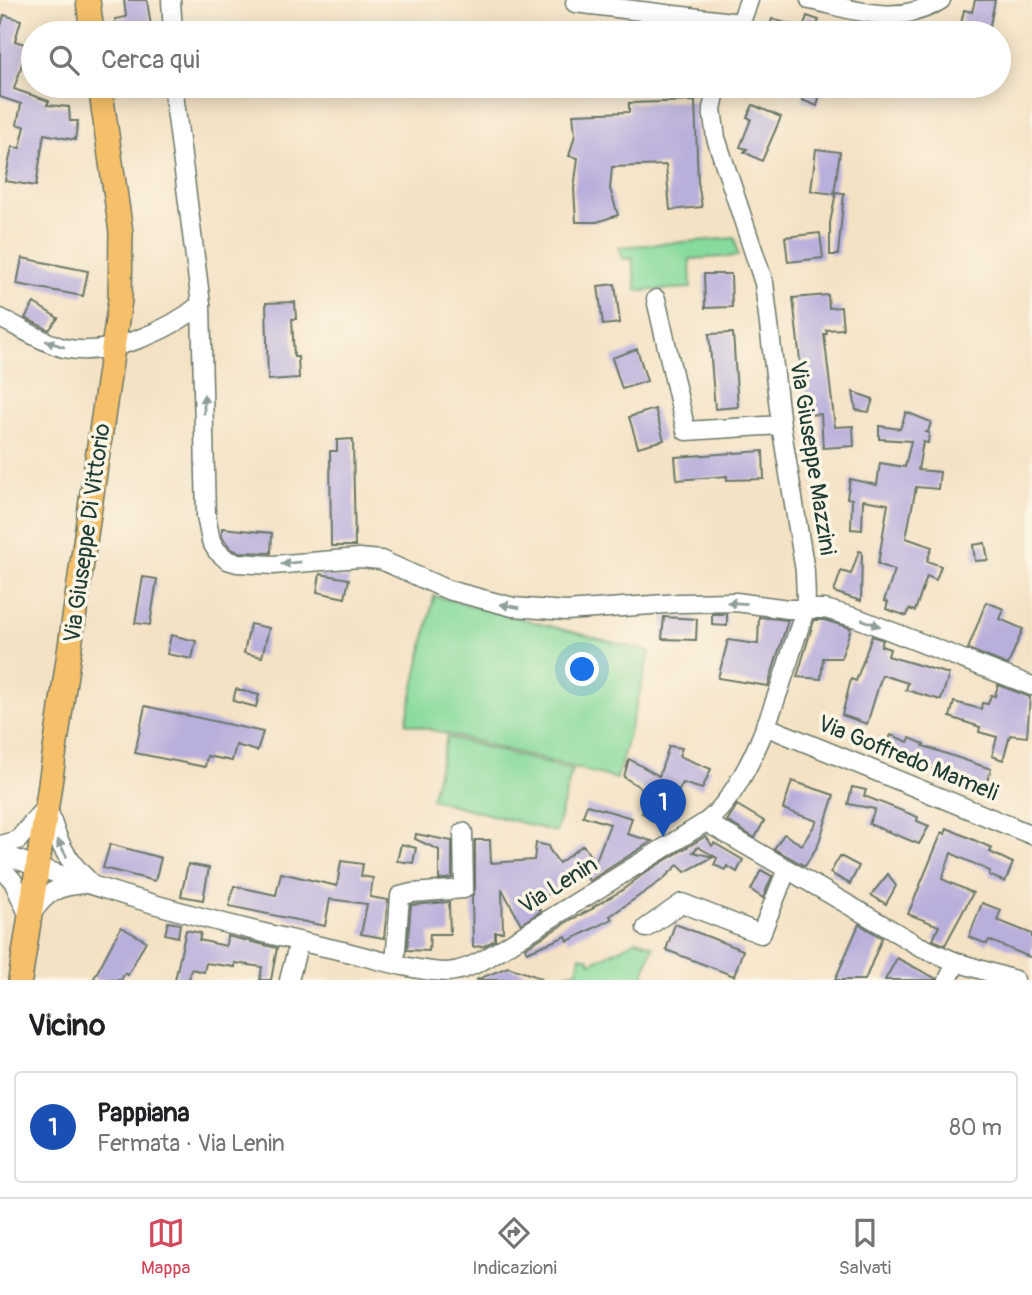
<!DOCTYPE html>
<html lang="it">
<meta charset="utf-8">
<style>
body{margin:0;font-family:Pangolin,sans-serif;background:#f6f6f6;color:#202124}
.you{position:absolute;left:583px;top:670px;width:24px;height:24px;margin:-18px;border:5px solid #fff;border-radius:50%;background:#1a73e8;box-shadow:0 0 0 10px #1a73e833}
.badge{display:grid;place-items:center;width:46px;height:46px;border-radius:50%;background:#d1495b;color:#fff;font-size:23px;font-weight:700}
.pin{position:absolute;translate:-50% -58px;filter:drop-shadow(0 2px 4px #0008)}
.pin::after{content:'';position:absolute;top:37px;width:24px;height:21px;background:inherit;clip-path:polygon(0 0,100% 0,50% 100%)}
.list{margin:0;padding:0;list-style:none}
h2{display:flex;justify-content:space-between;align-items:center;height:91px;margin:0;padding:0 28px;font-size:30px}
h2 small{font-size:23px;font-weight:400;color:#757577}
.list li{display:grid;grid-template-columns:46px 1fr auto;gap:21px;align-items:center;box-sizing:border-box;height:112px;margin:0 14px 14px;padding:0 14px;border:2px solid #e0e0e0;border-radius:7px}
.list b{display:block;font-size:26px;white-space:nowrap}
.list p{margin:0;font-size:23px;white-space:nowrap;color:#757577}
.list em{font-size:23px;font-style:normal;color:#757577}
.icon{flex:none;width:38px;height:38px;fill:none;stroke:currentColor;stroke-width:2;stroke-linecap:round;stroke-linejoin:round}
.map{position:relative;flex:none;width:1032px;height:980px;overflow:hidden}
.search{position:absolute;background:#fff;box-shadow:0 4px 18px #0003;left:21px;right:21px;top:21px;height:77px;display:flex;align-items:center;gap:18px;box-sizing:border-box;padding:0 24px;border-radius:38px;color:#757577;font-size:26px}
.sheet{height:217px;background:#fff}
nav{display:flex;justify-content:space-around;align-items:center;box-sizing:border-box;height:98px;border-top:2px solid #e0e0e0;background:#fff;font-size:19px;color:#757577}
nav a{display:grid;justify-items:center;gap:4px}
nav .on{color:#d1495b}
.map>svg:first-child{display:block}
.green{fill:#86da9c;stroke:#528c68;stroke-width:2}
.building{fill:#b9afdc}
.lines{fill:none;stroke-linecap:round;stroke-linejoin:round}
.minor-casing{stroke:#6a7767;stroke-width:21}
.major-casing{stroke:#6a7767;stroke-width:26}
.minor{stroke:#fff;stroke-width:18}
.major{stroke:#f6c06b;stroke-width:23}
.oneway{fill:#8f9e9a}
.labels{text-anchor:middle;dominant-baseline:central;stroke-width:7;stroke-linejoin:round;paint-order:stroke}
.street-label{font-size:23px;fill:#1f3d34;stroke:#fcf5e5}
</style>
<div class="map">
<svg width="1032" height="980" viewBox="0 0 1032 980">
<rect width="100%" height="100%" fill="#fcf5e5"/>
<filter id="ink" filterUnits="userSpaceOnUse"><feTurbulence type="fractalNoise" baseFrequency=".0143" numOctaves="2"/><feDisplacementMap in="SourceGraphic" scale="14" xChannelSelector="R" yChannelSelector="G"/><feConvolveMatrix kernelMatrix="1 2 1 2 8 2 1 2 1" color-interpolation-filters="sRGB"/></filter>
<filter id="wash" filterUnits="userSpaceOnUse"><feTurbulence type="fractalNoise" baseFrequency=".00686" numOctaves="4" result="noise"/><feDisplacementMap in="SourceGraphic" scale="28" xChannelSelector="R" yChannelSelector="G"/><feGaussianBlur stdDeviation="1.57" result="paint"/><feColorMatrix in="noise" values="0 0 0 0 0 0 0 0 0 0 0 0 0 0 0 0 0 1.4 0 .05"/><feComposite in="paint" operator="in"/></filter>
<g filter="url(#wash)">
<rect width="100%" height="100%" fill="#f4e2c5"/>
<!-- green -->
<g class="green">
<path d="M735,238L738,256L690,259L691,288L637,291L632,258L622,259L619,247Z"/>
<path d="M434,596L650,652L617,779L406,723Z"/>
<path d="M447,737L572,770L556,832L431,799Z"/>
<path d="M637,940L653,946L642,980H561L562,975L577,971L580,956L588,958L591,963Z"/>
</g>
<g id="blocks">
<!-- building -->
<g class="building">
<path d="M124,0H147L152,33H117L115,19L126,17Z"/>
<path d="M975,0H995L989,30L961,24L964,10L972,12Z"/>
<path d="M4,15L21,20L15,41L28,45L14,89L49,101L47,105L69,107L70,121H78L75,140L44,134L36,186L5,181L12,147L20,148L25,126L17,125L21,104L0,97V29Z"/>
<path d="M807,16L819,20L817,24L839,31V33H768L772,19L803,28Z"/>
<path d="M808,86H822L817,106L802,100Z"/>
<path d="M695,101L698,182L702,207L670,210L666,165L612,167L610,189L618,215L597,222H576L574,189L578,158L569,156L575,135L573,114L629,112V103Z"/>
<path d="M753,105L781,117L762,161L744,152L747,149L740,147L751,119L747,117Z"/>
<path d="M816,149L840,152L834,194L811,191Z"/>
<path d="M836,192L844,193L838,255H830V223Z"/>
<path d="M820,233L823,258L788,262L785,237Z"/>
<path d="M22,258L88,271L83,296L17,284Z"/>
<path d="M704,274H731L732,307L705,308Z"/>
<path d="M615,284L620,323L603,325L598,286Z"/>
<path d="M828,295L829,308L841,307L843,329L826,330L827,334H824L835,427L853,426L854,446L823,448L821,414L806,415L793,298Z"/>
<path d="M295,302L296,319H292L294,357H298L299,378L268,380L266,303Z"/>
<path d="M34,303L58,318L49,330L25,318Z"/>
<path d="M733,333L738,407L715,409L709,334Z"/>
<path d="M637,349L647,381L622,389L612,358Z"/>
<path d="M853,392L873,399L869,412L856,410Z"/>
<path d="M655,409L664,440L638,447L629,417Z"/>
<path d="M906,412L931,422L928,432H925L929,433L928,443L923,442L918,470L940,472L938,489L916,487L906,538L932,547L927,561L941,566L936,580L927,576L915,611L909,609L907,616L886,609L888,602L884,601L895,570L878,564L888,504L863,500L862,530L851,529L852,499L847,498L850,479L877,485L880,463L905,467L911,441L879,439V426L900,429Z"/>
<path d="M353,439L355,546H331L330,451H337V440Z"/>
<path d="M763,451L764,479L727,480V476L677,480L675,457Z"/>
<path d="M222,528L272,533L271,553L239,552L231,549L222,537Z"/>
<path d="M985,543L988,560L975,561L973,545Z"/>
<path d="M859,551L862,552L861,601L834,592L841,571L851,574Z"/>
<path d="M320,574L349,579L345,598L317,592Z"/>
<path d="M143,577L157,579L150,625L135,623Z"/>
<path d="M986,602L1004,609L1000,619L1023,629L1008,665L968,649Z"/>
<path d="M712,614H727V626L712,625Z"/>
<path d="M664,617L697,619L696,640L662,639Z"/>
<path d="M759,617L788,620L768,686L718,678L728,640L758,644Z"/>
<path d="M814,620H824L851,628L841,658H823L821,679L797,677Z"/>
<path d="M250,624L269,628L262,657L244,653Z"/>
<path d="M171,635L196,641L192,659L167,654Z"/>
<path d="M872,636L883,640L881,646L890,649L888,656L949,674L941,700L906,690L908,683L882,675L867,724L842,715L851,679L856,681Z"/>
<path d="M998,685L1030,697L1027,737L1010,735L1003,760L992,756L997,737L979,732L980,727L950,717L954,702L981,709L982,703L988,704L991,695L995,696Z"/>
<path d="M236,689L259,695L256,707L233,701Z"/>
<path d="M145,706L263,732L257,751L236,745L232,761L207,756L205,767L135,753Z"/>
<path d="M891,735L908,742L910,738L924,744L923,746L991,769L984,790L971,786L973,780L951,772L949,777L935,773L936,770L885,748Z"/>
<path d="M669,746L682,748L679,756L711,769L702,789L683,783L660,824L642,813L652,795L624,777L629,759L659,776Z"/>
<path d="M792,781L834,795L818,845L805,866L774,849L784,834L802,845L817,821L783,809Z"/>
<path d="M852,787L866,790L864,796L918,817L917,821L929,826L919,844L869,824L875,809L848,804Z"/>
<path d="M587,805L632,818L627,834L652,841L589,881L584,872L534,903L541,911L521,924L502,889L503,932H495V940L484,946L473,947L472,897L475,889V840H490L491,863L534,860L536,843L549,846V849L559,863L583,845L595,863L610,824L583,816Z"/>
<path d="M737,805L764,821L755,838L727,821Z"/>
<path d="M947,828L992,848L990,852L1013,863L1005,882L989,875L990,871L951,853L942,879L973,893L945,945L933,940L939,926L908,914L942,832L945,834Z"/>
<path d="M416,834L452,841V878L439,880V850L415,839Z"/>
<path d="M706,836L712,846L714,843L743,860L737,872L727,866L725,870L714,865L717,858L698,847L693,852L713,857L685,872L678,865L662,880L610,916L612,919L568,941L566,936L527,952L525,948L572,919L594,908L593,907L621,891L646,872Z"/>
<path d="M110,844L161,858L155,881L103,868Z"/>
<path d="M401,844L416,848L413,863L397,861Z"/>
<path d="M840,856L859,866L850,884L830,873Z"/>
<path d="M341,861L363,864L361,876L373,878L370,897L388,900L384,938L361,934L367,904L330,899L325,926L229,906L234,886L276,895L281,873L337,886Z"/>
<path d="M188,864L209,868L203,900L181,896Z"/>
<path d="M761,870L772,876L763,898L751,890Z"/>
<path d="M888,874L896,886L886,904L871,895Z"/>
<path d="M449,902L450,934H430L429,951L407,950L411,905Z"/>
<path d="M982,903L1001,910L997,920L1032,934V958L989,940L987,944L969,937Z"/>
<path d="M168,922L180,924L178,937L165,934Z"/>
<path d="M675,924L743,950L734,976L666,950Z"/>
<path d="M859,924L882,938L865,980H835Z"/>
<path d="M121,927L146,941L128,975L125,973L121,980H93Z"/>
<path d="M186,930L201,933L199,940L226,946L227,936L277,948L271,980H260L262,967L235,963V967L206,963L204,972L191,969L189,980H175Z"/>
<path d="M897,958L937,979V980H885Z"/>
<path d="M508,967L541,978L540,980H476Z"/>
</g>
</g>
</g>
<g filter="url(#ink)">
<use href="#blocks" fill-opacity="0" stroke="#6a7767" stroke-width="2"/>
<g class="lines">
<!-- minor casing -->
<g class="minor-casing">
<g id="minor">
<path d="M171,0L173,33"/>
<path d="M810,0C856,10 898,27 941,0"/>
<path d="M575,3L740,23"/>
<path d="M737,33L749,0"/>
<path d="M173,86L201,304"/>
<path d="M656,299L686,431L781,425"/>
<path d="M0,318C21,328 42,342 64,348C107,358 169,331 201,304L206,516L211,541L217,551L227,560L237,563L273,565L359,558L381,560L448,590L513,607L566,611L680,603L736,602L788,609H825L857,618L1032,686"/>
<path d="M765,726L1032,835"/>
<path d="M48,808C56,838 65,859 88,880"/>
<path d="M706,822C748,789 776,701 792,650C796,636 802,622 805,609C807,597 805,583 805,571L781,425L764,283L716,138L712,109L717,86"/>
<path d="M0,845L18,840L47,805"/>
<path d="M0,853C109,895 223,925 338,950C369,957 417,972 447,972C462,971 474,965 487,958L706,822L919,946L956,962L1015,980"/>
<path d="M0,866L13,881L29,916"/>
<path d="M30,915C47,892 56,886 85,884"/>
<path d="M646,928L682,903L761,934L787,869"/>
<path d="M395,963L400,896L412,893L464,889L463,832"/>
<path d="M289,980L299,942"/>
<path d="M948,980L956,962"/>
</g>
</g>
<!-- major casing -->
<g class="major-casing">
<g id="major">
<path d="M88,0L92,33"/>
<path d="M20,980L47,805L120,300L121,232L100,86"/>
</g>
</g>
<!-- minor -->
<use href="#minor" class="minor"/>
<!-- major -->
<use href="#major" class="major"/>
</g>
<!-- one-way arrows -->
<defs><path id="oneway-solid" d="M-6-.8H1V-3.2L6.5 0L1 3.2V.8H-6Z" transform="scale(1.75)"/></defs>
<g class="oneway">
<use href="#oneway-solid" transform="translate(55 344) rotate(-161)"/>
<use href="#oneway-solid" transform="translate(204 404) rotate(-90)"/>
<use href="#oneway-solid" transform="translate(291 563) rotate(174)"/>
<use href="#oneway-solid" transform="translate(737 603) rotate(-177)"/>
<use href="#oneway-solid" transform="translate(510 606) rotate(-170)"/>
<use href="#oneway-solid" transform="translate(871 623) rotate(21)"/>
<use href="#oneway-solid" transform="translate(62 848) rotate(-118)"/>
</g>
</g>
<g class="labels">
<!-- street labels -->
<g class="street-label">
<text transform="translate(813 458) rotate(81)">Via Giuseppe Mazzini</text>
<text transform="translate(87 533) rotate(-82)">Via Giuseppe Di Vittorio</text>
<text transform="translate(908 758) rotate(22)">Via Goffredo Mameli</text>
<text transform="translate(558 885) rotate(-32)">Via Lenin</text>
</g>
</g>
</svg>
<div class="you"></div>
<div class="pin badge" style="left:663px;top:837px;background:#1a4fb4">1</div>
<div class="search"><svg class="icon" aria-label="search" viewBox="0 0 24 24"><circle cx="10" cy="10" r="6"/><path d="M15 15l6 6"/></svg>Cerca qui</div>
</div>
<section class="sheet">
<h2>Vicino<small></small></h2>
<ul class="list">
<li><span class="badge" style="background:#1a4fb4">1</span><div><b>Pappiana</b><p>Fermata · Via Lenin</p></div><em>80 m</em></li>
</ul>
</section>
<nav>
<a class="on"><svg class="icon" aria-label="map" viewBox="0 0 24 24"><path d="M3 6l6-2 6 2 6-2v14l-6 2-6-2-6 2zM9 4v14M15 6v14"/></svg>Mappa</a>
<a><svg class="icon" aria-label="directions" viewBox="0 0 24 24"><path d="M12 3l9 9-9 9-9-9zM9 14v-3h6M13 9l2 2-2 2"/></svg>Indicazioni</a>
<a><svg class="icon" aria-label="saved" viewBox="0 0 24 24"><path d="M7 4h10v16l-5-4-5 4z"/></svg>Salvati</a>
</nav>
